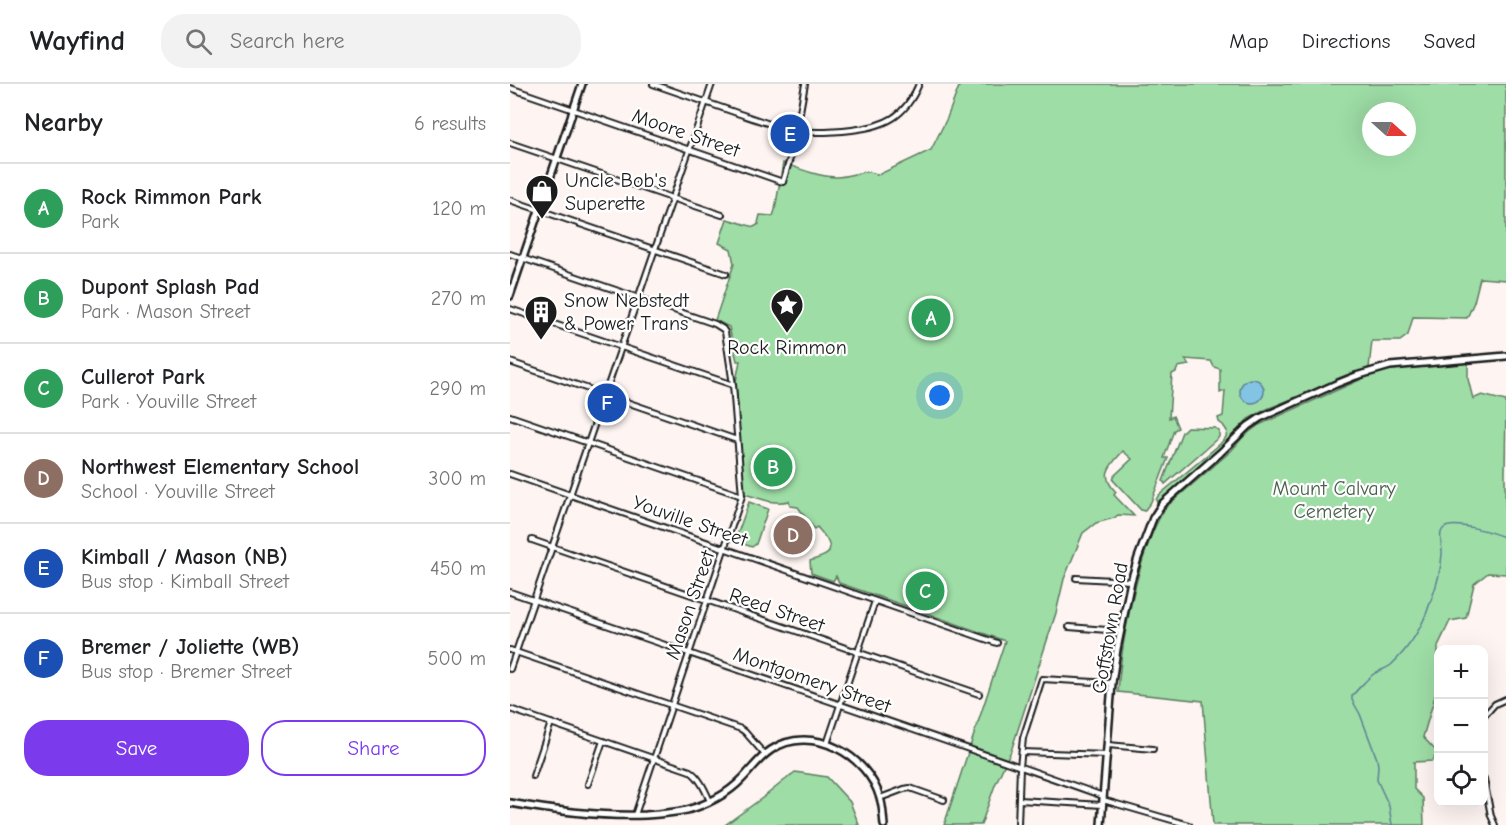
<!DOCTYPE html>
<meta charset="utf-8">
<style>
body{margin:0;font-family:"Comic Neue",sans-serif;background:#f2f2f2;color:#202124}
.controls{position:absolute;right:18px;bottom:18px;display:grid;overflow:hidden;border-radius:12px;box-shadow:0 6px 24px #0002}
.controls button{width:54px;height:54px;display:grid;place-items:center;padding:0;border:0;border-bottom:2px solid #e0e0e0;background:#fff;color:#202124;font:30px sans-serif}
.compass{position:absolute;left:852px;top:18px;width:54px;height:54px;border-radius:50%;background:#fff;box-shadow:0 6px 24px #0002;rotate:111deg}
.you{position:absolute;left:430px;top:312px;width:21px;height:21px;margin:-15px;border:4px solid #fff;border-radius:50%;background:#1a73e8;box-shadow:0 0 0 9px #1a73e833}
.badge{display:grid;place-items:center;width:39px;height:39px;border-radius:50%;background:#7c3aed;color:#fff;font-size:20px;font-weight:700}
.pin{position:absolute;translate:-50% -50%;border:3px solid #fff;box-shadow:0 2px 6px #0006}
.list{margin:0;padding:0;list-style:none}
h2{display:flex;justify-content:space-between;align-items:center;height:78px;margin:0;padding:0 24px;font-size:26px}
h2 small{font-size:20px;font-weight:400;color:#757577}
.list li{display:grid;grid-template-columns:39px 1fr auto;gap:18px;align-items:center;box-sizing:border-box;height:90px;padding:0 24px;border-top:2px solid #e0e0e0}
.list b{display:block;font-size:22px;white-space:nowrap}
.list p{margin:0;font-size:20px;white-space:nowrap;color:#757577}
.list em{font-size:20px;font-style:normal;color:#757577}
.actions{display:flex;gap:12px;padding:18px 24px}
.actions a{flex:1;padding:14px 0;border:2px solid #7c3aed;border-radius:24px;text-align:center;font-size:21px;color:#7c3aed}
.actions .main{background:#7c3aed;color:#fff}
.icon{flex:none;width:33px;height:33px;fill:none;stroke:currentColor;stroke-width:2;stroke-linecap:round;stroke-linejoin:round}
.map{position:relative;flex:none;width:996px;height:741px;overflow:hidden}
header{display:flex;align-items:center;gap:36px;box-sizing:border-box;height:84px;padding:0 30px;background:#fff;border-bottom:2px solid #e0e0e0}
header strong{font-size:28px}
nav{display:flex;gap:33px;margin-inline-start:auto;font-size:21px}
.search{width:420px;height:54px;background:#f2f2f2;display:flex;align-items:center;gap:15px;box-sizing:border-box;padding:0 21px;border-radius:24px;color:#757577;font-size:22px}
main{display:flex}
aside{flex:1;background:#fff}
.map>svg:first-child{display:block}
.green{fill:#9edda6;stroke:#5d7c61;stroke-width:1.5;fill-rule:evenodd}
.water{fill:#83c3e4;stroke:#5a8094;stroke-width:1.5}
.lines{fill:none;stroke-linecap:round;stroke-linejoin:round}
.stream{stroke:#5a8094;stroke-width:1.5}
.street-casing{stroke:#1c1c1c;stroke-width:8}
.secondary-casing{stroke:#1c1c1c;stroke-width:10}
.street{stroke:#fff;stroke-width:4}
.secondary{stroke:#fff;stroke-width:5}
.labels{text-anchor:middle;dominant-baseline:central;stroke-width:4.5;stroke-linejoin:round;paint-order:stroke}
.street-label{font-size:20px;fill:#1c1c1c;stroke:#fff}
.poi-label{font-size:20px;fill:#1c1c1c;stroke:#fff;text-anchor:start}
.park-label{font-size:20px;fill:#4a604c;stroke:#fff}
</style>
<header>
<strong>Wayfind</strong>
<div class="search"><svg class="icon" aria-label="search" viewBox="0 0 24 24"><circle cx="10" cy="10" r="6"/><path d="M15 15l6 6"/></svg>Search here</div>
<nav><a>Map</a><a>Directions</a><a>Saved</a></nav>
</header>
<main>
<aside>
<h2>Nearby<small>6 results</small></h2>
<ul class="list">
<li><span class="badge" style="background:#2e9e5b">A</span><div><b>Rock Rimmon Park</b><p>Park</p></div><em>120 m</em></li>
<li><span class="badge" style="background:#2e9e5b">B</span><div><b>Dupont Splash Pad</b><p>Park · Mason Street</p></div><em>270 m</em></li>
<li><span class="badge" style="background:#2e9e5b">C</span><div><b>Cullerot Park</b><p>Park · Youville Street</p></div><em>290 m</em></li>
<li><span class="badge" style="background:#8d6e63">D</span><div><b>Northwest Elementary School</b><p>School · Youville Street</p></div><em>300 m</em></li>
<li><span class="badge" style="background:#1a4fb4">E</span><div><b>Kimball / Mason (NB)</b><p>Bus stop · Kimball Street</p></div><em>450 m</em></li>
<li><span class="badge" style="background:#1a4fb4">F</span><div><b>Bremer / Joliette (WB)</b><p>Bus stop · Bremer Street</p></div><em>500 m</em></li>
</ul>
<div class="actions"><a class="main">Save</a><a>Share</a></div>
</aside>
<div class="map">
<svg width="996" height="741" viewBox="0 0 996 741">
<rect width="100%" height="100%" fill="#fef5f2"/>
<filter id="ink" filterUnits="userSpaceOnUse"><feTurbulence type="fractalNoise" baseFrequency=".0167" numOctaves="2"/><feDisplacementMap in="SourceGraphic" scale="12" xChannelSelector="R" yChannelSelector="G"/><feConvolveMatrix kernelMatrix="1 2 1 2 8 2 1 2 1" color-interpolation-filters="sRGB"/></filter>
<g filter="url(#ink)">
<!-- green -->
<g class="green">
<path d="M450,0H996V196L970,194L964,218L957,234L903,233L898,251L890,257H862L859,284L757,325L738,335L709,365L647,419L646,416L648,412L710,360L716,353L717,347L713,341L709,338L708,334L713,332L715,307L710,309V285L704,283L701,277L675,275L679,281L668,283L666,288L662,290L659,334L663,332L668,344L664,346L654,374H658L641,418L634,427L631,426L603,396L604,392L622,375L613,367C600,382 589,390 606,408L604,411L624,432L608,431L604,434L586,439L573,449L554,495L546,529L501,667L485,701L471,741H434L495,557L427,533L425,534V532L329,499L326,492L323,497L301,489L300,477C304,475 315,473 318,469C324,461 312,449 307,443L304,445L288,423L280,422L279,417C261,421 251,414 234,410L226,297L230,277H227L219,243L205,236L224,180L221,165L209,159L217,135L244,143L249,140L248,139L250,131L263,132L265,126L273,79C290,85 308,92 325,93C339,94 356,83 368,91L421,66L437,34ZM861,27H897V63H861Z"/>
<path d="M958,279V295L963,315L972,311L996,317L995,391L996,490L978,489L964,500L956,534L940,537L928,562V588L925,612L913,653L928,669L922,677L904,678V705L913,714L914,741H703L693,617L608,608C611,564 620,518 633,475C639,457 645,439 656,423L721,367L734,352L749,341L863,290L879,286Z"/>
<path d="M677,343L705,344L709,347V353L655,400L653,397L672,348Z"/>
<path d="M239,418L258,425L246,460L242,463L225,457Z"/>
<path d="M285,688L317,693L340,718L349,741H215L255,712Z"/>
</g>
<!-- water -->
<circle class="water" cx="742" cy="307" r="12"/>
<g class="lines">
<!-- stream -->
<path class="stream" d="M882,741L879,722L867,696L868,682L867,675L850,630L842,616V612C846,607 859,593 865,589C870,586 876,585 881,581C899,564 913,542 920,519C926,504 931,487 932,470C933,463 927,449 934,444C944,436 985,449 996,454"/>
<!-- street casing -->
<g class="street-casing">
<g id="street">
<path d="M143,0C172,10 201,20 230,30C249,36 268,44 287,47C305,49 324,48 342,46C376,42 395,33 409,0"/>
<path d="M0,4L273,98L284,61L295,0"/>
<path d="M0,59L212,131"/>
<path d="M0,116L216,190"/>
<path d="M0,170L205,240L213,245L215,248L223,301L232,412L125,731"/>
<path d="M0,225L223,301"/>
<path d="M0,278L227,356"/>
<path d="M0,332L232,412"/>
<path d="M0,390L487,559"/>
<path d="M22,456L469,610"/>
<path d="M566,494L621,497"/>
<path d="M0,508C198,576 396,642 593,712"/>
<path d="M559,543L610,547"/>
<path d="M0,566L231,645L235,648L255,671"/>
<path d="M0,585L202,0"/>
<path d="M0,625L180,687C190,694 195,706 200,717"/>
<path d="M974,632L985,620L996,615"/>
<path d="M317,660L365,517"/>
<path d="M598,661L643,665"/>
<path d="M512,668L597,671"/>
<path d="M23,692L41,639"/>
<path d="M974,695L981,732L985,741"/>
<path d="M78,700L93,657"/>
<path d="M370,714L394,705L400,704L434,716"/>
<path d="M509,716L592,721"/>
<path d="M593,716L679,741"/>
<path d="M508,741L510,683L513,654L532,595L602,599"/>
</g>
</g>
<!-- secondary casing -->
<g class="secondary-casing">
<g id="secondary">
<path d="M0,212L72,0"/>
<path d="M0,719C45,727 90,733 136,731C150,730 163,729 177,726C196,721 218,710 232,695C241,686 249,674 261,666C301,639 358,671 370,714C373,722 373,732 374,741"/>
<path d="M591,741L602,599L607,565L621,497L628,474L643,434L652,420L710,369L738,342L750,334L826,300L846,292L880,282L996,272"/>
</g>
</g>
<!-- street -->
<use href="#street" class="street"/>
<!-- secondary -->
<use href="#secondary" class="secondary"/>
</g>
</g>
<!-- icons -->
<defs>
<g id="shop-pin" transform="scale(1.725)"><path d="M0 17L-7.5 6A9.5 9.5 0 1 1 7.5 6Z" fill="#1c1c1c" stroke="#fff"/><path d="M-5-2.5h2.3a2.7 3.5 0 0 1 5.4 0H5L5.5 6h-11ZM-1.5-2.5h3a1.5 2.3 0 0 0-3 0Z" fill="#fff"/></g>
<g id="sight-pin" transform="scale(1.725)"><path d="M0 17L-7.5 6A9.5 9.5 0 1 1 7.5 6Z" fill="#1c1c1c" stroke="#fff"/><path d="M0-6L1.8-2.2L6-1.7L2.9 1.2L3.7 5.4L0 3.3L-3.7 5.4L-2.9 1.2L-6-1.7L-1.8-2.2Z" fill="#fff"/></g>
<g id="building-pin" transform="scale(1.725)"><path d="M0 17L-7.5 6A9.5 9.5 0 1 1 7.5 6Z" fill="#1c1c1c" stroke="#fff"/><path d="M-4-6H4V6H1V3H-1V6H-4ZM-2.5-4.3h1.7v1.8h-1.7ZM.8-4.3h1.7v1.8H.8ZM-2.5-1h1.7V.8h-1.7ZM.8-1h1.7V.8H.8Z" fill="#fff"/></g>
</defs>
<g fill-rule="evenodd">
<use href="#shop-pin" x="32" y="107"/>
<use href="#sight-pin" x="277" y="221"/>
<use href="#building-pin" x="31" y="228"/>
</g>
<g class="labels">
<!-- street labels -->
<g class="street-label">
<text transform="translate(176 49) rotate(19)">Moore Street</text>
<text transform="translate(180 437) rotate(19)">Youville Street</text>
<text transform="translate(180 521) rotate(-71)">Mason Street</text>
<text transform="translate(267 526) rotate(19)">Reed Street</text>
<text transform="translate(600 544) rotate(-80)">Goffstown Road</text>
<text transform="translate(302 596) rotate(19)">Montgomery Street</text>
</g>
<!-- poi labels -->
<g class="poi-label">
<text x="55" y="96">Uncle Bob's<tspan x="55" dy="23">Superette</tspan></text>
<text x="54" y="216">Snow Nebstedt<tspan x="54" dy="23">&amp; Power Trans</tspan></text>
<text x="277" y="263" text-anchor="middle">Rock Rimmon</text>
</g>
<!-- park labels -->
<g class="park-label">
<text x="824" y="404">Mount Calvary<tspan x="824" dy="23">Cemetery</tspan></text>
</g>
</g>
</svg>
<div class="controls">
<button>+</button>
<button>−</button>
<button><svg class="icon" aria-label="locate" viewBox="0 0 24 24"><circle cx="12" cy="12" r="6"/><path d="M12 2v4M12 18v4M2 12h4M18 12h4"/></svg></button>
</div>
<svg class="compass" viewBox="-18 -18 36 36"><path d="M0-13l5 13h-10z" fill="#e53935"/><path d="M0 13l5-13h-10z" fill="#757577"/></svg>
<div class="you"></div>
<div class="pin badge" style="left:421px;top:234px;background:#2e9e5b">A</div>
<div class="pin badge" style="left:263px;top:383px;background:#2e9e5b">B</div>
<div class="pin badge" style="left:415px;top:507px;background:#2e9e5b">C</div>
<div class="pin badge" style="left:283px;top:451px;background:#8d6e63">D</div>
<div class="pin badge" style="left:280px;top:50px;background:#1a4fb4">E</div>
<div class="pin badge" style="left:97px;top:319px;background:#1a4fb4">F</div>
</div>
</main>
